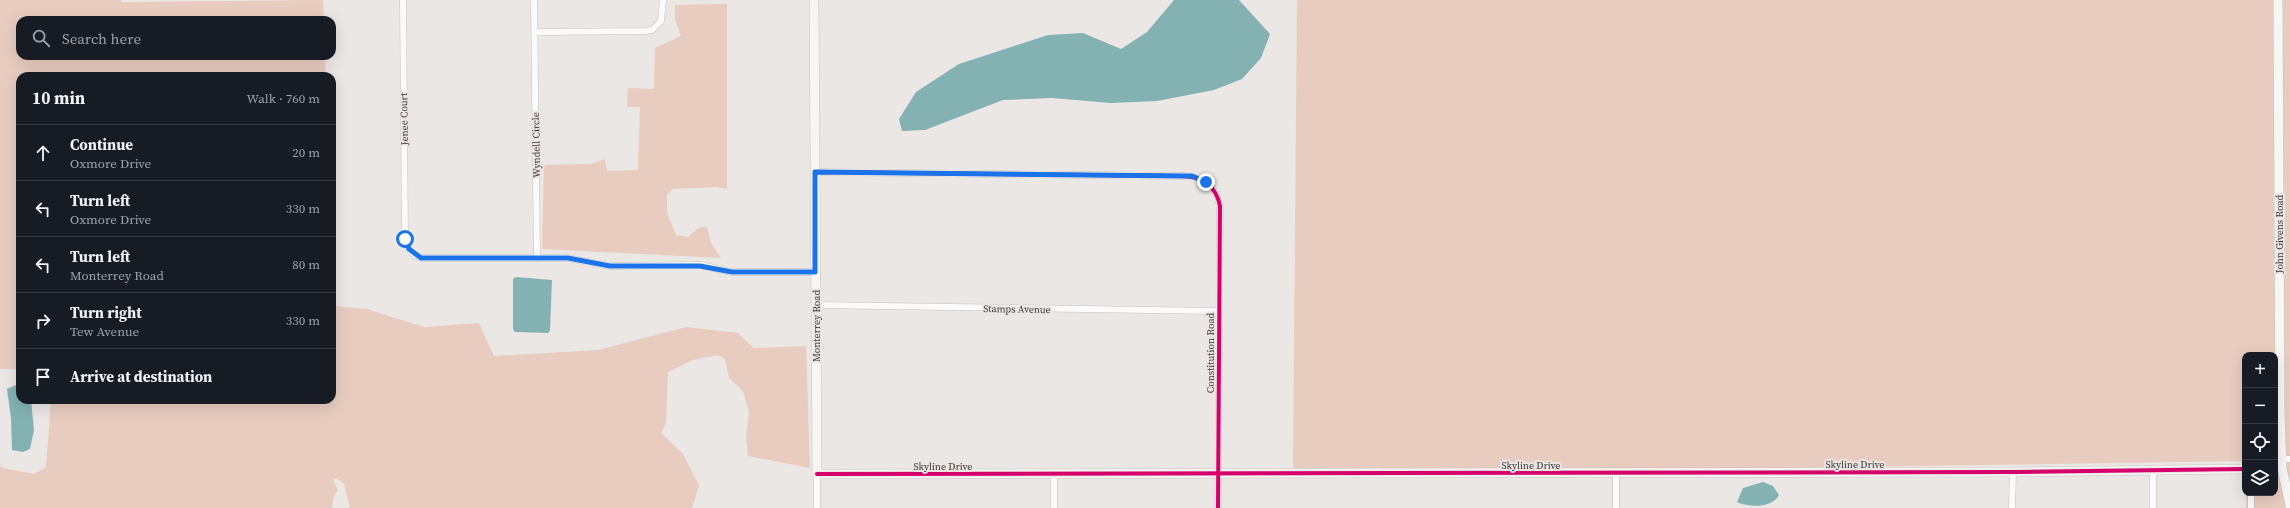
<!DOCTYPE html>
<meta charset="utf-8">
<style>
body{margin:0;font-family:"Source Serif 4",serif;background:#20242c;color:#f1f3f6}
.controls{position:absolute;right:12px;bottom:12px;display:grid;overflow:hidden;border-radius:8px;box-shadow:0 4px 16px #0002}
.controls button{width:36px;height:36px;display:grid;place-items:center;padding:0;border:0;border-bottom:1px solid #363941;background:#171b24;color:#f1f3f6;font:20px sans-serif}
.stop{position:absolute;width:12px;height:12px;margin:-9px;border:3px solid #1a73e8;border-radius:50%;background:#fff}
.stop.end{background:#1a73e8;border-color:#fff;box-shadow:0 1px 4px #0008}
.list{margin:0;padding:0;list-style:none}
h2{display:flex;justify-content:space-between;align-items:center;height:52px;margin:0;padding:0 16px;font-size:17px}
h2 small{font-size:13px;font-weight:400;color:#9ea1a6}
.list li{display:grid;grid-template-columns:26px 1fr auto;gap:12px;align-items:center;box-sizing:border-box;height:56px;padding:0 16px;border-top:1px solid #363941}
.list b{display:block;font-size:15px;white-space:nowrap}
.list p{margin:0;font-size:13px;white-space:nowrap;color:#9ea1a6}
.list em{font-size:13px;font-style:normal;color:#9ea1a6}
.icon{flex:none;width:22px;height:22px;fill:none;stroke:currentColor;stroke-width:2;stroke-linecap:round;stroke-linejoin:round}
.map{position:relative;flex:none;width:2290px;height:508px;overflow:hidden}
.search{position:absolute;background:#171b24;box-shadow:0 4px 16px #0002;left:16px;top:16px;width:320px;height:44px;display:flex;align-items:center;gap:10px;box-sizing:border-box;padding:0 14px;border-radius:12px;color:#9ea1a6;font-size:15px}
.panel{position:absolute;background:#171b24;box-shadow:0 4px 16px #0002;left:16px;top:72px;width:320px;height:332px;border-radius:12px}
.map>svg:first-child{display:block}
.green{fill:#e8ccc0}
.water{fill:#84b2b3}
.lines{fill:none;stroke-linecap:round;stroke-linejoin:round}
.street-casing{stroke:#c4c2c0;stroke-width:7}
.secondary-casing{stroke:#c4c2c0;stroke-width:10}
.street{stroke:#fcfbfb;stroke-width:6}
.secondary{stroke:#f8f6f5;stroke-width:9}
.cycleway-casing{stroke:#ece6e3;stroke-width:6}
.cycleway{stroke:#d6006c;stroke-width:4}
.route{stroke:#1a73e8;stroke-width:5}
.labels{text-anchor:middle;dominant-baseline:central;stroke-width:4;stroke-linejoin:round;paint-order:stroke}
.street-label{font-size:10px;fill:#393635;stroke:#ece6e3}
</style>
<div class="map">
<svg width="2290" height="508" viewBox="0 0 2290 508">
<rect width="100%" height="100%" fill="#eae7e5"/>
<!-- green -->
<g class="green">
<path d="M0,0H120L122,2L323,0L324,20H20V56H325L326,76H20V369H0Z"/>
<path d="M1297,0H2274L2277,461H2275V355H2245V461L1786,468L1293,470Z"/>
<path d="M2282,0H2290V487L2286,467L2284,413Z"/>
<path d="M727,4V189L716,187L673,189L667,195V213L676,235L688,237L700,227H707L711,243L721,258L542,249L544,165L591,164L605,159L607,171L638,170L640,107H627L628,88L654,89L655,48L681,36L675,19V5Z"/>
<path d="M332,260L334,306L367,309L424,327L479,323L494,356L598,350L686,327L738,333L754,348L806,346L810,468L748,456L746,437L749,412L743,391L729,378L725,359L718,355L693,360L668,372L666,423L661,433L683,454L699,485L692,508H350L344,484L338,479H333L338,490L334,496L332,508H0V465L3,468L34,474L46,467L51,400H332Z"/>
<path d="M2275,473H2279L2286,508H2246V493H2275Z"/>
</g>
<!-- water -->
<g class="water">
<path d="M1174,0H1239L1270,34L1261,58L1242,79L1214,90L1157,101L1111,103L1052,98L1003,100L925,130L902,131L899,119L916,92L959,64L1048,35L1083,33L1121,49L1147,32Z"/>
<path d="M516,277L552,280L550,331L548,333L515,332L513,329V279Z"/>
<path d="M18,384H20V400H31L34,430L30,449L23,452L12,450L11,418L7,389Z"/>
<path d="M1763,482L1773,486L1779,495C1772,508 1750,508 1737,502L1743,488Z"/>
</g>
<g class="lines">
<!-- street casing -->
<g class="street-casing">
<g id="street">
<path d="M403,0L405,239C407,248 412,255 421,258H568L610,266L700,265L732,272H815"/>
<path d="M534,0L537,258"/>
<path d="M535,32L646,31L652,30L661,21L663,0"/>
<path d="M815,172L1183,176C1204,177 1216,186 1220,206L1218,508"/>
<path d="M815,305L1218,311"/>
<path d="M2281,459H2290"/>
<path d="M1616,473V508"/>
<path d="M817,474V508"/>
<path d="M1054,475V508"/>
<path d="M2251,493V508"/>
<path d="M2012,508L2013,472"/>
<path d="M2153,508V471"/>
</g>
</g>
<!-- secondary casing -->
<g class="secondary-casing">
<g id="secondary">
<path d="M814,0L817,474L2013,472L2245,469"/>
<path d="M2278,0L2280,413L2282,468L2290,505"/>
</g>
</g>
<!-- street -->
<use href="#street" class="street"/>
<!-- secondary -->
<use href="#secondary" class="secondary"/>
<!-- cycleway casing -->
<g class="cycleway-casing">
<g id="cycleway">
<path d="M815,172L1183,176C1204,177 1216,186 1220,206L1218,508"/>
<path d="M817,474L2013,472L2245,469"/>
</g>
</g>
<!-- cycleway -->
<use href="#cycleway" class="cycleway"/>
</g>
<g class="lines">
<!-- route -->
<path class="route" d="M405,239L409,249L421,258H568L610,266H700L732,272H815V172L1183,176H1192L1206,182"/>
</g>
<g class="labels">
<!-- street labels -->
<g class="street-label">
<text transform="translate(404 119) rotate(-91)">Jenee Court</text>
<text transform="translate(536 145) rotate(-91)">Wyndell Circle</text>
<text transform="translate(2279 234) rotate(-90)">John Givens Road</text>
<text transform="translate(1017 309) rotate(1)">Stamps Avenue</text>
<text transform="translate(816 326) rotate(-90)">Monterrey Road</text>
<text transform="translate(1210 353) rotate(-90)">Constitution Road</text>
<text x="1855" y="464">Skyline Drive</text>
<text x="1531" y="465">Skyline Drive</text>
<text x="943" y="466">Skyline Drive</text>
</g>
</g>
</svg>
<div class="controls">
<button>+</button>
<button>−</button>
<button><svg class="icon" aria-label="locate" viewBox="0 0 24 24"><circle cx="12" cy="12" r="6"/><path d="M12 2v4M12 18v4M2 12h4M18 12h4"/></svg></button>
<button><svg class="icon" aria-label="layers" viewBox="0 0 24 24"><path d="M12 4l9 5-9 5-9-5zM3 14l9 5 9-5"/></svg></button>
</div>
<div class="stop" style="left:405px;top:239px"></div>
<div class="stop end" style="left:1206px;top:182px"></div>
<div class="search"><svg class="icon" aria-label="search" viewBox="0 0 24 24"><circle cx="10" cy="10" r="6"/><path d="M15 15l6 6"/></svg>Search here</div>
<section class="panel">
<h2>10 min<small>Walk · 760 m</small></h2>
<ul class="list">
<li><svg class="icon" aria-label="ahead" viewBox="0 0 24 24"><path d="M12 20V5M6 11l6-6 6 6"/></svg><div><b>Continue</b><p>Oxmore Drive</p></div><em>20 m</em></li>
<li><svg class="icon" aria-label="left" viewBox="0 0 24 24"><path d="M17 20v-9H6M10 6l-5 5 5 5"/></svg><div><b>Turn left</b><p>Oxmore Drive</p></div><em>330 m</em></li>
<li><svg class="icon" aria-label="left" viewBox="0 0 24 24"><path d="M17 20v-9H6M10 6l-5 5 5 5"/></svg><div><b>Turn left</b><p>Monterrey Road</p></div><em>80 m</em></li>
<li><svg class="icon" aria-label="right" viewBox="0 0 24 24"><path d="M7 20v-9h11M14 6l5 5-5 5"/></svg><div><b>Turn right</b><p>Tew Avenue</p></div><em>330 m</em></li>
<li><svg class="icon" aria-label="arrive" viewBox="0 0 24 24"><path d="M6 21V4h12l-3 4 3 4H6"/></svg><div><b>Arrive at destination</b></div></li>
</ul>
</section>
</div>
